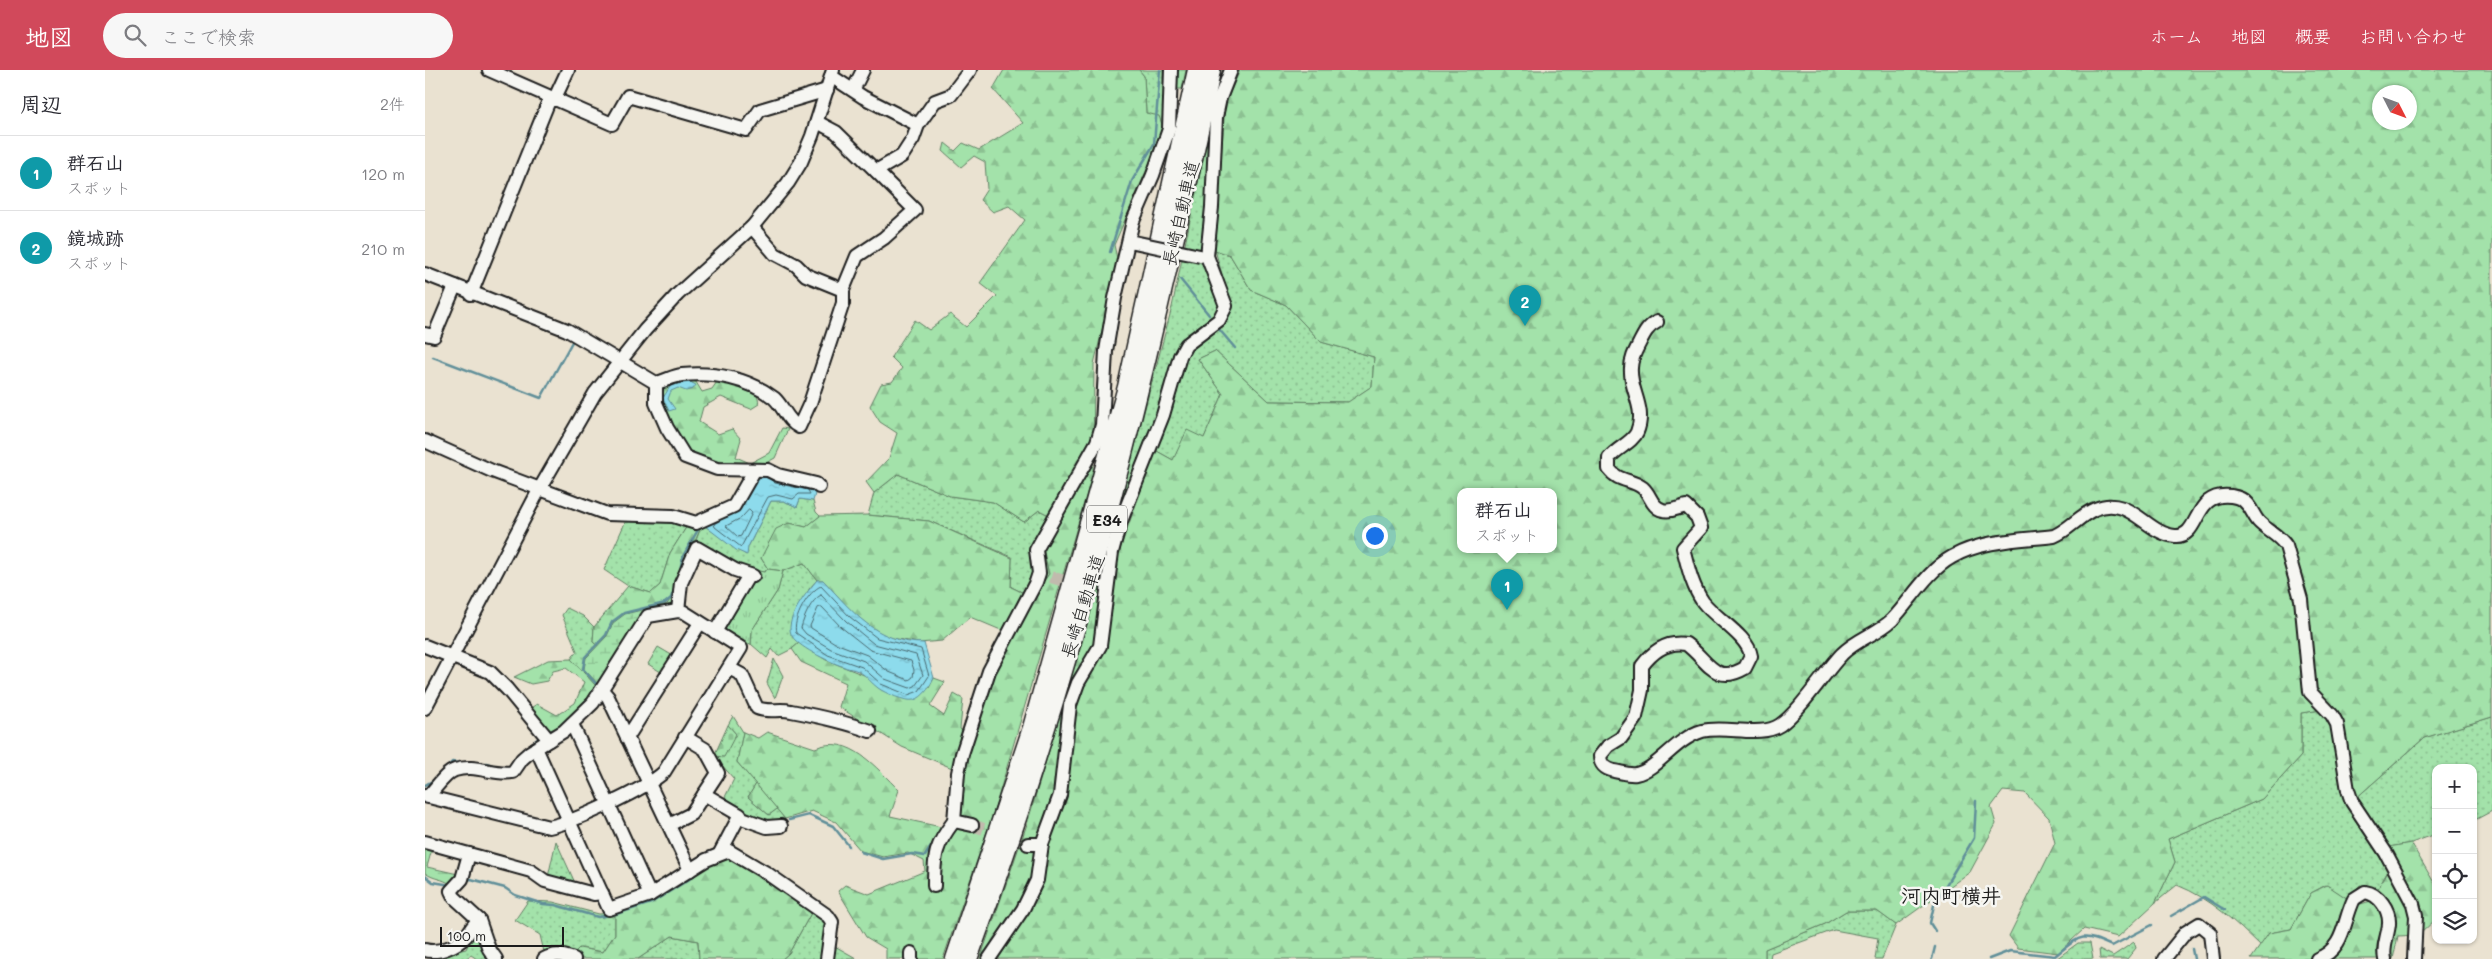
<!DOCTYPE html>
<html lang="ja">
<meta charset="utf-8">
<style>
body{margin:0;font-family:Mali,"Klee One",sans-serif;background:#f7f7f7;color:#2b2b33}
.controls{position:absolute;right:15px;bottom:15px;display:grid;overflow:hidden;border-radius:10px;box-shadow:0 1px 4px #0004}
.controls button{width:45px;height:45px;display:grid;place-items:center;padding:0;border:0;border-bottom:1px solid #e1e1e2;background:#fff;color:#2b2b33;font:25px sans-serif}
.compass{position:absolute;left:1947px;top:15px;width:45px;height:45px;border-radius:50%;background:#fff;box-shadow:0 1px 4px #0004;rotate:132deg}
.scale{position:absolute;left:15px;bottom:12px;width:124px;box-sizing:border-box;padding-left:5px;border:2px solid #1c1c1c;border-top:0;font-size:14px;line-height:18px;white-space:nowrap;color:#1c1c1c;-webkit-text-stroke:4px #f6f6f2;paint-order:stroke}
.you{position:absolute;left:949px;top:465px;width:18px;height:18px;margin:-12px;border:4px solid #fff;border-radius:50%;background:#1a73e8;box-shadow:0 0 0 8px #1a73e833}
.badge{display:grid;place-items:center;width:32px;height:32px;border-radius:50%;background:#d1495b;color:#fff;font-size:16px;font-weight:700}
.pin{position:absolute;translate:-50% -41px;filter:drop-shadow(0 1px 2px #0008)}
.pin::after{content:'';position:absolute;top:26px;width:18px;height:15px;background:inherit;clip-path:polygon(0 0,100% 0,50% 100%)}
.popup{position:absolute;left:1032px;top:418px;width:100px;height:65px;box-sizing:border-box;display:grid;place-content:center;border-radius:10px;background:#fff;filter:drop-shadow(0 1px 4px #0005);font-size:16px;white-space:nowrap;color:#7c7c81}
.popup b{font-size:19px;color:#2b2b33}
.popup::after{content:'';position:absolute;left:50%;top:100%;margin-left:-10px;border:10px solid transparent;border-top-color:#fff}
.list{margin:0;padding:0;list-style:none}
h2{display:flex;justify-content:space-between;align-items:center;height:65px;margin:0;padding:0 20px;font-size:21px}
h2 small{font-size:16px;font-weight:400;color:#7c7c81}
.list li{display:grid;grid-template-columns:32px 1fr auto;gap:15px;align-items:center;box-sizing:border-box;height:75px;padding:0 20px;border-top:1px solid #e1e1e2}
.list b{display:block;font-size:19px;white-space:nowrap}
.list p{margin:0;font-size:16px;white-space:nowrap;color:#7c7c81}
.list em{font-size:16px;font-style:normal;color:#7c7c81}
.icon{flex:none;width:28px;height:28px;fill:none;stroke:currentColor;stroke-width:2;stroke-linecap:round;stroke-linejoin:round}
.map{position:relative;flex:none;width:2067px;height:889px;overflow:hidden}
header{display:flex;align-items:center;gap:30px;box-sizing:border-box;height:70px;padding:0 25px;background:#d1495b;color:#fff}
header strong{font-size:24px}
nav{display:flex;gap:28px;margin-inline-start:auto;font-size:18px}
.search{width:350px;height:45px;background:#f7f7f7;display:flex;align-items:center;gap:12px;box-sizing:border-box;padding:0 18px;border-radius:28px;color:#7c7c81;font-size:19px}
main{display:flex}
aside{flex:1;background:#fff}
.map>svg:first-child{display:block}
.grass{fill:url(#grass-dots);stroke:#607f63}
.forest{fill:url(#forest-firs);stroke:#607f63;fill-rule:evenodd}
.wetland{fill:url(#wetland-marsh);stroke:#607f63}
.cemetery{fill:url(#cemetery-stones);stroke:#607f63}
.park{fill:url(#park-tufts);stroke:#607f63}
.water{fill:url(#water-ripples);stroke:#608f99}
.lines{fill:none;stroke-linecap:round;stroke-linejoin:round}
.shore{stroke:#49686f;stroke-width:1}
.stream{stroke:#608f99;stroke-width:2.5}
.minor-tunnel{stroke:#c1baad;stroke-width:12;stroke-dasharray:12 6;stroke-linecap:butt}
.minor-casing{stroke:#1c1c1c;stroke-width:16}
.highway-casing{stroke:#1c1c1c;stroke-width:21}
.minor{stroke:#f6f6f2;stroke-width:12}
.highway{stroke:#f6f6f2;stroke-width:18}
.minor-bridge-casing{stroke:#1c1c1c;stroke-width:16;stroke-linecap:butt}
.minor-bridge{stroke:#f6f6f2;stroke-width:12}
.labels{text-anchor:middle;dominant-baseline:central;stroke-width:5;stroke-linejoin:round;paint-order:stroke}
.shield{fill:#f6f6f2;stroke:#5d5d5c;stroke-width:1}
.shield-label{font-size:16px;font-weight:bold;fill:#1c1c1c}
.street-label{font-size:18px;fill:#1c1c1c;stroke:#f6f6f2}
.quarter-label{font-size:20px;font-weight:bold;fill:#1c1c1c;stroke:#f6f6f2}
</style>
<header>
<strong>地図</strong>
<div class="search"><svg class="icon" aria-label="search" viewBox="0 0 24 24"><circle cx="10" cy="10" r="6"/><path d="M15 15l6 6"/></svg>ここで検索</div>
<nav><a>ホーム</a><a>地図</a><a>概要</a><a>お問い合わせ</a></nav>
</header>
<main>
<aside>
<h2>周辺<small>2件</small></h2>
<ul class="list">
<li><span class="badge" style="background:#0f9aa8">1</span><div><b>群石山</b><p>スポット</p></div><em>120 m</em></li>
<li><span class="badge" style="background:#0f9aa8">2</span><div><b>鏡城跡</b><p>スポット</p></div><em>210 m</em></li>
</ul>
</aside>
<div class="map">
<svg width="2067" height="889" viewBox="0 0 2067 889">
<defs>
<pattern id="grass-dots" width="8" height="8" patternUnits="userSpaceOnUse" patternTransform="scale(1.25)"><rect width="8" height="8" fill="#a3e2aa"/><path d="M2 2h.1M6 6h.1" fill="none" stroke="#8cc192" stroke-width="1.8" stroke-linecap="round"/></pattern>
<pattern id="forest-firs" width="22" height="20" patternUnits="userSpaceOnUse" patternTransform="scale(1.25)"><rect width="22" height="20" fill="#a3e2aa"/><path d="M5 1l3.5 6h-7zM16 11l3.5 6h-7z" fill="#8cc192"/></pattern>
<pattern id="wetland-marsh" width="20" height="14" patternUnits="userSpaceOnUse" patternTransform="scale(1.25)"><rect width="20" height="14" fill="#a3e2aa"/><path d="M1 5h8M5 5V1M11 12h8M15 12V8" fill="none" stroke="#8cc192"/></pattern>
<pattern id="cemetery-stones" width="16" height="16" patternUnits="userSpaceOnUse" patternTransform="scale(1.25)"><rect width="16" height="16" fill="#a3e2aa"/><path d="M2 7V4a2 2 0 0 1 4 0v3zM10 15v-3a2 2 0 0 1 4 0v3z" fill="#8cc192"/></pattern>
<pattern id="park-tufts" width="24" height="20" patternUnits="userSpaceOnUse" patternTransform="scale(1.25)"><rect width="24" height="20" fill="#a3e2aa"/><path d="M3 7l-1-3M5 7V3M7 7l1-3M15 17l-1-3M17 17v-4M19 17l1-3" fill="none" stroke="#8cc192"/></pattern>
<pattern id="water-ripples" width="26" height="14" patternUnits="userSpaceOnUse" patternTransform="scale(1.25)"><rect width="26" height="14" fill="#8ddbec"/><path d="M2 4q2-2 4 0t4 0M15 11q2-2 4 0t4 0" fill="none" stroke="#79bbca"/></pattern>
</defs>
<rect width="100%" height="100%" fill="#eae2d1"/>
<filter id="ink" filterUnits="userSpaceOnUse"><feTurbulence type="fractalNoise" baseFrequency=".02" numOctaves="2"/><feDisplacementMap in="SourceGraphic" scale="10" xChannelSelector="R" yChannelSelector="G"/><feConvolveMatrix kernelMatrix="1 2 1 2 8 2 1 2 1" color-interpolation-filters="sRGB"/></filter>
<g filter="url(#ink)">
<!-- grass -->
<g class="grass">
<path d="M714,0H738L739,60L721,43L719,6Z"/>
<path d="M785,55L778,171L770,190L780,195L796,229L794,241L780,252L784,259L806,235L790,180L805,185L826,220L861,235L896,272L949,287L947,316L924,332L844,331L790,281L773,289L798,324L779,368L748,390L730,380L759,286L767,273L762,264L751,279L734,343L687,462L747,237Z"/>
<path d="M473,404L525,426L568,432L599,452L614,440L632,449L618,478L624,504L608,527L586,517L587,487L504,451L443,445L449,423Z"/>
<path d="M375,429L388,431L391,442L395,446L381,457L364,453L336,488L343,499L339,502L313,498L270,473L276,457L280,456L321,485L323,477L346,431H359L372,437Z"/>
<path d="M246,447L262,456L245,483L235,515L226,523L203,516L179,500L202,448Z"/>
<path d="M379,493L392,510L384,519L366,565L374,573L367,579L353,586L347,579L342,588L326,574L327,560L353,520L358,501Z"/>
<path d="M142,538L158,546L169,557L168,572L173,576L161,588L175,616L172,617L146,589L152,581L137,545Z"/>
<path d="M233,577L250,587L239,604L223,594Z"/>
<path d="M349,589L358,606L350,628L342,613Z"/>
<path d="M1895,640L1909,659L1919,726L1963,801L1953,819L1935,815L1922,829L1901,815L1886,823L1866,859L1844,863L1836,877C1810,852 1787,829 1752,815L1730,833L1750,792L1743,769L1837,729L1876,686V643Z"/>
<path d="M308,646L318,662L312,692L331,714L323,727L344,745L352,739L360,749L350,754L298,731L309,709L289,686L311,664L303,655Z"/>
<path d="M2067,647V741L2048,751V698H2011V764L1986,773L1964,777L1930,729L1999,668Z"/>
<path d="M131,771L151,815L123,807Z"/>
<path d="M103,831L128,832L174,844L190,843V864L178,882L155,878L147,885L157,889H133L145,885L119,882L115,865L90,850Z"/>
<path d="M1421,841H1452L1471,855L1457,889H1450L1453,868L1409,860L1346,883L1345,889H1340V879L1400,854Z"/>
<path d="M386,843L403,852L398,889H357L364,883Z"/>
<path d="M50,860L57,862L68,889H52L46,885L40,889H6L9,886L41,879Z"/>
<path d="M247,866L273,871L274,889H213Z"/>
<path d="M1709,872L1711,878L1702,889H1675L1674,879L1688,886Z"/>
<path d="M1653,873H1665L1668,889H1631Z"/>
<path d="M408,875L431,888V889H406Z"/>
</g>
<!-- forest -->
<g class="forest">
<path d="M579,0H714L719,6L721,43L734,46L739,60L689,175L693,193L669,294L668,402L570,738L518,889H461V879L441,867L413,821L420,815L444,824L500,801L499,791L483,783L458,787L436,781L411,752L387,741L360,749L312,692L318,662L333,668L342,662L390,678C425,663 452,699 474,720L465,746L530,760L539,703L477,677L414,637L421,613L376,592L367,579L374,573L401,590L439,605L504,618L509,608L520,612L505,636L519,646L529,624L538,629L535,659L547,667L569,601L590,566L545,547L517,571L494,573L462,567L448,559L428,543L398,510H392L379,493L358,501L343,499L336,488L351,459L364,453L381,457L395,446L442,445L504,451L587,488L586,517L607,527L624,504L618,478L632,449L614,440L599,452L568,432L525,426L473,404L449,423L441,412L464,388L472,363L455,352L445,336L456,314L467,312L477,298L466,287L490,250L504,260L525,244L541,257L572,226L555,213L600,150L584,136L568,142L555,130L562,119L560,92L549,86L536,97L518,81L520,73L530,81L538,73L554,80L598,53L568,19Z"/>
<path d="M750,0H761L757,19H748Z"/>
<path d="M815,0H2067V647L1999,668L1930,729L1904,639L1876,643V686L1837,729L1743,769L1750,792L1730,833L1693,867L1659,859L1633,883L1593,878L1584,866L1630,773L1624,748L1600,723L1578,721L1566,737L1571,754L1545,802L1471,855L1452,841H1421L1400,854L1340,879V889H555L602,754L680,494L694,482L730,380L748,390L762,360L779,368L798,324L773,289L790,281L844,331L923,332L947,316L949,287L896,272L861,235L826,220L805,185L790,180L800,34ZM1954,22H1984V52H1954ZM1036,421H1128V479H1036Z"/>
<path d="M255,308L271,312L277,322L287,319L294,309L332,324L334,334L326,339L296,327L278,337L274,352L293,364L307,359L316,369L311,387L325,393L344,383L357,358L363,359L350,388L328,400L294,398L263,386L238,345L234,327L239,315Z"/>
<path d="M262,456L276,457L247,528C235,541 213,536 199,546C187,553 183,566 173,576L168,572L169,557L203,516L226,523L235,515L245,483Z"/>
<path d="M146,589L172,617L139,654L123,661L104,639L112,634L132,645L150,633L159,612L141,598L128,601L122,611L106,614L89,607L123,590Z"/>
<path d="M1986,773L2011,816V849L1994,865L1973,866L1968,889H1826L1844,863L1866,859L1886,823L1902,815L1932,835L1946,831L1963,801L1974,800L1964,777Z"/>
<path d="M304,783L379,831L386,843L364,883L357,889H274L273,871L247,866L213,889H157L147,885L154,878L178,882L190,864V843Z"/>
</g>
<!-- wetland -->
<g class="wetland">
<path d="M253,515L247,538L220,544L175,616L159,599L161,588L182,566L188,553L200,544L242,534L247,528Z"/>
<path d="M0,777L7,779L2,797L33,804L25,814C17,808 10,810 0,803Z"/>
</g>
<!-- cemetery -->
<g class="cemetery">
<path d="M303,655L311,664L299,687L289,686Z"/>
<path d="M331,714L352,739L344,745L323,727Z"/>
</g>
<!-- park -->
<path class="park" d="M343,499L358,501L353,520L327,560L326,574L321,576L299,562V558L329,500L339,502Z"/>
<!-- water -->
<g class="water">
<path d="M265,312L271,315L268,319L261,321L253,318L246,321L243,329L250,339L244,341L238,328L246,315Z"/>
<path d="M332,403L391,420L388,431L375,429L372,437L359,431H346L323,477L322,485L311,480L280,456L293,445Z"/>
<path d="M392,510H398C428,542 451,573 499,573L509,608C505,616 499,627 489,630C480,632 460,623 453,618C446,613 442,606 435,602C430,599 423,599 417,596C405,592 370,576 366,564C360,548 383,521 392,510Z"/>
</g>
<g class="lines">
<!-- shore -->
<g class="shore">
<path d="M324,440L327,443L316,466L313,467L301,456L316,448Z"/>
<path d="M294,451L289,454L290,457L316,477L343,427L351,425L368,429L374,424H385L383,420L350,413L346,410"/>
<path d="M396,516L425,547L452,568L496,579L504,606L494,621L483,625L456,614L437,597L403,585L371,563C367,550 383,521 396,516Z"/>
<path d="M396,525L421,551L449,574L491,585L498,605L490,616L485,618L460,609L439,591L406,579L381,564L376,558C379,547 386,530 396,525Z"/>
<path d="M397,537L416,557L445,580L486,591L489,600L488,607L484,610L464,602L442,585L410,573L386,558L385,556L393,538Z"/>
</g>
<!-- stream -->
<g class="stream">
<path d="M685,182L707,111L729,74L735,0"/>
<path d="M755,209L784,245"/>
<path d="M793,258L810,278"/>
<path d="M8,287L116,328L148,270"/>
<path d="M254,505L258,486L274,458"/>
<path d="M173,616L158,599L160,587L181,565L187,552L199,543L240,533L246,528L250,517"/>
<path d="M99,679L114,668"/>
<path d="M61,693L71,696"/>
<path d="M22,698L27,692L34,693"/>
<path d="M0,715L9,710"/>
<path d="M364,750L384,745L408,756L424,776"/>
<path d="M436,782L458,789L487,784L500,786L509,772"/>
<path d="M0,806L8,812L26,815"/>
<path d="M41,810L46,809L80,818L90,825L118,834L130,835L173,847L191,844L226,833L263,810L272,803"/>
<path d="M1746,846L1779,827L1800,840"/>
<path d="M1510,861L1505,853L1509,835L1549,768L1551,731"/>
<path d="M1767,879L1769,889"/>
<path d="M1507,889L1510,877"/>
<path d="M1564,889L1585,881L1630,886C1656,865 1656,862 1687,876L1727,855"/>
</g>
<!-- minor-tunnel -->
<g class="minor-tunnel">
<path d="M626,507L674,522"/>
<path d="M547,755L603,774"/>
</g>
<!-- minor casing -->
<g class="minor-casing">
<g id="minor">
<path d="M64,0L187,54L203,26L321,60L335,40L402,20"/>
<path d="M406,6L438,27L493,55"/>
<path d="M428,20L438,0"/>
<path d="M129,30L143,0"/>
<path d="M392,52L411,62L451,101"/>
<path d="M327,157L350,184L371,195L381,205L418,220"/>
<path d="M0,204L142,260L231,313C240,311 248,306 257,305C289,302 323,308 349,328C359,337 362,351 374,357L385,333L418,233V220L432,186L459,168L490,140L451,101L477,86L488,69L493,55L510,31L526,25L545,0"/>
<path d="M46,224L125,28"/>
<path d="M1232,252C1223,256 1219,264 1215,272C1211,280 1206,288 1206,298C1204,320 1222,338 1212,362C1208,372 1192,378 1184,388V399C1193,412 1207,409 1218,418C1226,425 1226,437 1238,440C1247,442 1253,438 1261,436L1272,447L1276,458L1258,478C1263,497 1267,516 1278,532C1291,549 1323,566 1326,586L1320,598C1289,616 1283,590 1261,574C1242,571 1228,581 1217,596V620L1211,647L1196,668L1183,676L1175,686C1175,694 1180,699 1189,701C1196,702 1203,705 1211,704C1233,699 1250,669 1277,661C1300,655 1336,668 1355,655C1375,641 1399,603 1417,584C1432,569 1452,564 1467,550C1486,530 1502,501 1527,487C1557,470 1596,470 1629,466C1645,459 1655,445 1670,439C1705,424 1721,464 1750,466C1776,468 1767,421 1806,426C1811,427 1817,428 1820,432C1826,437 1828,445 1833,451C1841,460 1854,465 1861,476L1876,529L1885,622L1907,645L1912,654L1923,720L1927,732L1961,783L1988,834L1991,846L1989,889"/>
<path d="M0,264L9,266L30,216"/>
<path d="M231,313V333L242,358L260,387L292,399L343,400L353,405L391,414L394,417"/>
<path d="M0,371L67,401L182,444L248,446L271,453L309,436L329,401"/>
<path d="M253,541L256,513L272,478L310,500L328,506"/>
<path d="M290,562L324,505"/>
<path d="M0,576L65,602L82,619L124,670"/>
<path d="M304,598L317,605L332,638C344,643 354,638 366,641C393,646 420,652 445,661"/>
<path d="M177,620L183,627L265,800"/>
<path d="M0,638L114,420L170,323L220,260L253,224L327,157L363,113L376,92L387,66L408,0"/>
<path d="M147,654L225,825"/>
<path d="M202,668L275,553"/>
<path d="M111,678L184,839L225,825L281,790L304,781L343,804L403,846L407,852L402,889"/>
<path d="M279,724L315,745L295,783"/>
<path d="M0,726L124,757C149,752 221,719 239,702L316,578L259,542L253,541L223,546L168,633L139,661L105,682L97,689L88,702C69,706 50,693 30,700C20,703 10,720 2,727"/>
<path d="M314,747L342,757L356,756"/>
<path d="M244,755L266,744L293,703L280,679L260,667"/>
<path d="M547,755L529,751L533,703L537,684L564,601L611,512L614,503L611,480L672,372L677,355L681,281L690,228L708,151L728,105L744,59L746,0"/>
<path d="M0,772L106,801L120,811L169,824L177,823"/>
<path d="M603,774H617"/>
<path d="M44,784L37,809L26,821L29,827L54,850"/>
<path d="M509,816C509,785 510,776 529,751"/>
<path d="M0,880C13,884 32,876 41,866C46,860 48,854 54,850L64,879L71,889"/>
<path d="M119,889C130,883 137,885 149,889"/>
<path d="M486,889V883"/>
<path d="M564,889L598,839L612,810L617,774L635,725L645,635L653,613L675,576L687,482L694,456L738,345L755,286L761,275L794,250L801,236L782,186L787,137L791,47L795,28L806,0"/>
<path d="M1739,889L1761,862L1774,854L1785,863L1788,889"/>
<path d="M1892,889C1920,879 1918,851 1929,829L1940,822C1954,824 1965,840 1964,854C1963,866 1957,876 1960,889"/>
</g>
</g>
<!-- highway casing -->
<g class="highway-casing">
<g id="highway">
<path d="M530,889L607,658L702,317L772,0"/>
<path d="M543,889C621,676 683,457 734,235C752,157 772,79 786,0"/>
</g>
</g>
<!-- minor -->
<use href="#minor" class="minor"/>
<!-- highway -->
<use href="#highway" class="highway"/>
<!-- minor-bridge casing -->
<g class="minor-bridge-casing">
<path id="minor-bridge" d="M709,172L775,186"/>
</g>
<!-- minor-bridge -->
<use href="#minor-bridge" class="minor-bridge"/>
</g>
</g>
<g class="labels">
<!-- shield labels -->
<rect class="shield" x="662" y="435.5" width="40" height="27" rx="4"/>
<g class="shield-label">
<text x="682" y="449">E34</text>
</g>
<!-- street labels -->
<g class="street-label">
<text transform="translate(755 143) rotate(-77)">長崎自動車道</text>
<text transform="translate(657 536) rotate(-73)">長崎自動車道</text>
</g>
<!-- quarter labels -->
<g class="quarter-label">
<text x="1526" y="825">河内町横井</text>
</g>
</g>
</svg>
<div class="controls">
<button>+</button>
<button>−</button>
<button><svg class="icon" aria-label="locate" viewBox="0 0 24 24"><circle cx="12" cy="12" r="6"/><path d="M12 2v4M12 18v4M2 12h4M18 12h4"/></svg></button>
<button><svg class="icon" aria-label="layers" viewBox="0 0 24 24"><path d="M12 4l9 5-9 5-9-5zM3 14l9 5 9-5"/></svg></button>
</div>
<svg class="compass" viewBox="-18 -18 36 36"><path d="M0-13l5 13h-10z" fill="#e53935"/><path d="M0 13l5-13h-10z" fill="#7c7c81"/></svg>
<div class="scale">100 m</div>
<div class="you"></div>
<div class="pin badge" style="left:1082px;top:540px;background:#0f9aa8">1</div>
<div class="popup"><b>群石山</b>スポット</div>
<div class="pin badge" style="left:1100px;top:256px;background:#0f9aa8">2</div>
</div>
</main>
